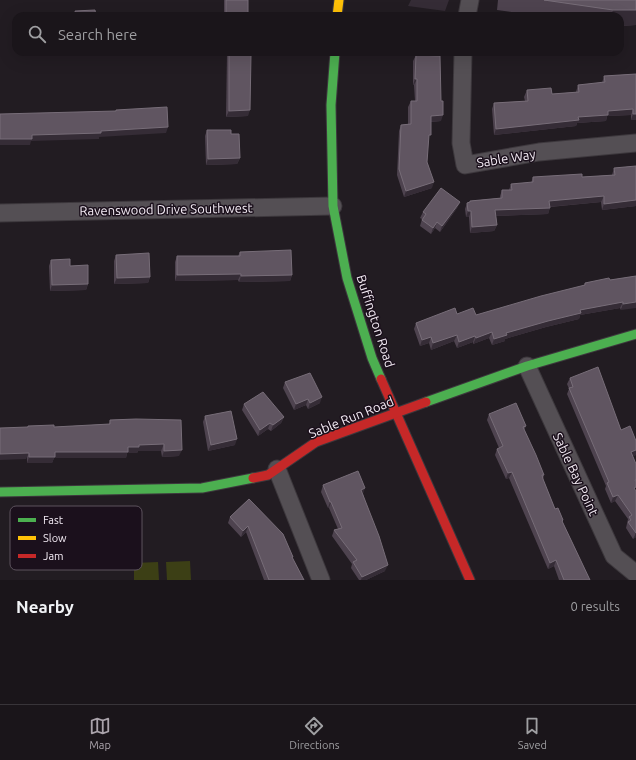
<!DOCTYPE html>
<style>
body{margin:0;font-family:Ubuntu,sans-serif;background:#231e23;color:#f1f3f6}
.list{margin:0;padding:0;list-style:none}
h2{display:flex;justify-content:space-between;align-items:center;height:52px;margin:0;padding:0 16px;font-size:17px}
h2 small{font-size:13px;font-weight:400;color:#9f9fa2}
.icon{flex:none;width:22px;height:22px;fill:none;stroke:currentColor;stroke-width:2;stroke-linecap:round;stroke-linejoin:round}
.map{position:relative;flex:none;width:636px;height:580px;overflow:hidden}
.search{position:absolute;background:#1a151a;box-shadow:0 4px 16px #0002;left:12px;right:12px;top:12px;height:44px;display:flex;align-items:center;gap:10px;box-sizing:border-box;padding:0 14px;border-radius:12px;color:#9f9fa2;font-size:15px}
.sheet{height:124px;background:#1a151a}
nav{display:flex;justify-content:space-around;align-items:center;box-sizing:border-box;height:56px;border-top:1px solid #383439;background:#1a151a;font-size:11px;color:#9f9fa2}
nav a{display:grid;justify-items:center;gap:2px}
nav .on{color:#aaa3ab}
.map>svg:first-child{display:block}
.green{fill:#3c3f15}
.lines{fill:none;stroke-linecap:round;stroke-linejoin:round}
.street-casing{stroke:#3d383d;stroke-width:19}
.fast-casing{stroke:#3d383d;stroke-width:11}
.slow-casing{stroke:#3d383d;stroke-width:11}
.jam-casing{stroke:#3d383d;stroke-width:11}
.street{stroke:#544f54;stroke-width:17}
.fast{stroke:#4caf50;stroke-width:9}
.slow{stroke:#ffc107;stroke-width:9}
.jam{stroke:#c62828;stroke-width:9}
.wall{fill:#4e434f}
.shaded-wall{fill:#352c36}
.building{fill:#605561;stroke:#776d78}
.labels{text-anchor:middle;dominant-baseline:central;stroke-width:3;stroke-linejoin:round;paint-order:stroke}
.street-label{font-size:13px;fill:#f4ecf5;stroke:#1b101c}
.key{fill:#1b101c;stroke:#5c525d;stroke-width:1}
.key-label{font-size:11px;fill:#f4ecf5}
</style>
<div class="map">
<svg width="636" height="580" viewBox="0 0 636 580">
<rect width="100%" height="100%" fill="#221c22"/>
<!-- green -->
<g class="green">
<path d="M190,561L191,580H167L166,562Z"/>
<path d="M158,562L159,580H134V563Z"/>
</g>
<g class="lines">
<!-- street casing -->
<g class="street-casing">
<g id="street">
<path d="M467,16L470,0"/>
<path d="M463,52L461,143L465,165L539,152L636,143"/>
<path d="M0,213L333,206"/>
<path d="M527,366L614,556L636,574"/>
<path d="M277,469L321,580"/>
</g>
</g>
<!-- fast casing -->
<g class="fast-casing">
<g id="fast">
<path d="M335,52L331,105L333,206L347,278L372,358L381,379"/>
<path d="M426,402L527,366L636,334"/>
<path d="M0,492L202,488L253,478"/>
</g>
</g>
<!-- slow casing -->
<g class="slow-casing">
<path id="slow" d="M337,16L339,0"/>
</g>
<!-- jam casing -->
<g class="jam-casing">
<g id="jam">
<path d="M381,379L470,580"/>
<path d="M253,478L268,475L316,442L426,402"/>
</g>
</g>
<!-- street -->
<use href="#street" class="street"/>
<!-- fast -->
<use href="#fast" class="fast"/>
<!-- slow -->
<use href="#slow" class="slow"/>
<!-- jam -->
<use href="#jam" class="jam"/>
</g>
<!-- wall -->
<g class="wall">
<rect x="224" y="0" width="24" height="16"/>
<path d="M498,0H636V25L620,26V16H540L497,10Z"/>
<path d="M227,52H250L248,116L226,117Z"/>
<path d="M416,55L441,121L431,122L428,141L427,162L432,188L404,197L397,175L399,131L401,125L408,124V107L411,101H415L414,85H413V61Z"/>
<path d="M636,74V120H631V115L607,116L606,121L577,123L576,126L494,135L492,109L494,103L525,101L524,97L527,90L552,94L576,92L578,85L602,83L604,76Z"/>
<path d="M207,130L240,158L237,164L206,165L205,136Z"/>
<path d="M636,166V206L602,210L601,202L550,207L548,214L496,216L497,225L494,231L470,233L469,217H466L465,209L467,203L470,202V201L500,198V196L502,190H509L511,184L531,183L533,177H582L612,175L614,168Z"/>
<path d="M460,202L457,208L440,232L435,228L431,234L420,226L422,219L420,218L423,212Z"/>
<path d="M240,252L292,275L290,281L239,282L238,280L175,281V262L177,256H238Z"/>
<path d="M116,255L150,277L148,283L114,284V261Z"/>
<path d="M51,260L70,266L88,284L86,290L50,291L49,266Z"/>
<path d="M636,276L621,310L620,308L580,315L579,319L546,327L505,339V341L492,345L489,338L473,344V342L457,348L454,341L431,350L429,343L420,346L414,329L416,323L457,314L476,315L584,286L585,283L610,280Z"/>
<path d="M570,378L621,430L636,441V455L633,456L636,537L633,539L626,528L628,519L615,501L611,503L605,489L606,486L567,394L569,389L567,384Z"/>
<path d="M285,382L320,403L308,409L306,405L294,410L283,388Z"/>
<path d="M244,404L284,417L281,423L271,431L268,429L258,436L242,410Z"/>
<path d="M489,414L526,426L524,430L544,475L543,479L555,509L563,520V523L590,580H559L554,566L548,569L509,478L506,479L495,455L497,449L499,448L487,420Z"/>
<path d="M205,416L235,445L208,451L203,422Z"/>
<path d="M136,419L179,456L162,457L161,451H138L137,453H127L126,458H54L52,463H27V428L28,426L54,427L109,424L110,420Z"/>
<path d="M323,485L363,494L385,571L366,580H359L351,568L352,564L332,536L334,530L338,529L329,508H328L321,492Z"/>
<path d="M249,499L293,557L292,558L304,580H264L246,532L241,537L228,523L230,517Z"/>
<path d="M79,524L112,545L77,546L76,530Z"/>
</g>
<!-- shaded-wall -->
<g class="shaded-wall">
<path d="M411,0H449L445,11L408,6Z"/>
<path d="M613,10H636V25L620,26V16H611Z"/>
<path d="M415,79H417L414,85H413Z"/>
<path d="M633,109L631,115L607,116L606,121L577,123L576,126L494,135L496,129L578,117L608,111Z"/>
<path d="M250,110L248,116L226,117L229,111Z"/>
<path d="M633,114H636V120H631Z"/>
<path d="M443,115L441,121L429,122L431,116Z"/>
<path d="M168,127L166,133L99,137V139L31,141L30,145H0V139L32,135Z"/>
<path d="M240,158L237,164L206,165L208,159Z"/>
<path d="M434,182L432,188L404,197L406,191Z"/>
<path d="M604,196L601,202L547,207L549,201Z"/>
<path d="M636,200V206L602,210L604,204Z"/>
<path d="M460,202L457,208L440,232L442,226Z"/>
<path d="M550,208L548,214L493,216L495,210Z"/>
<path d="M468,211H471L469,217H466Z"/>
<path d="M437,222L435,228L431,234L433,228Z"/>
<path d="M497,225L494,231L470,233L472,227Z"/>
<path d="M241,274L238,280L175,281L177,275Z"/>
<path d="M292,275L290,281L239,282L241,276Z"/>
<path d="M150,277L148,283L114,284L117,278Z"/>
<path d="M88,284L86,290L50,291L52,285Z"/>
<path d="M623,302L620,308L580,315L579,319L546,327L505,339V341L492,345L494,339L506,333L580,310Z"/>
<path d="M636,302V308L621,310L623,304Z"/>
<path d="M492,332L489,338L473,344L476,338Z"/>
<path d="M457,335L454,341L431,350L433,343Z"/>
<path d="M475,336L473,342L457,348L459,342Z"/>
<path d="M431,337L429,343L420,346L422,340Z"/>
<path d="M322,397L320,403L308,409L310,403Z"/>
<path d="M308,399L306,405L294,410L296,404Z"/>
<path d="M284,417L281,423L271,431L273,425Z"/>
<path d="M270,423L268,429L258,436L260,430Z"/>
<path d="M237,439L235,445L208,451L211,445Z"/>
<path d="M164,444L161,451H138L137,453H127L126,458H54L52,463H27L29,457L55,452L128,447L139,445Z"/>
<path d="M182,450L179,456L162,457L164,451Z"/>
<path d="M636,450V455L629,458L631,452Z"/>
<path d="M29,453L26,459L0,460V454Z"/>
<path d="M512,472L509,478L506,479L508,473Z"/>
<path d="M365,488L363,494L361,490Z"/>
<path d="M618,495L615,501L611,503L613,497Z"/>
<path d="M330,502H331L329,508H328Z"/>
<path d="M248,526L246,532L241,537L243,531Z"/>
<path d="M636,532V537L633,539L636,533Z"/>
<path d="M114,539L112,545L77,546L79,540Z"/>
<path d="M556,560L554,566L548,569L550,563Z"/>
<path d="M388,565L385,571L366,580H361L362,577Z"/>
</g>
<!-- building -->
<g class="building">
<rect x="226" y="0" width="22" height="16"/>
<path d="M544,0H636V10H613Z"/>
<path d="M95,10L96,16H76L75,11Z"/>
<path d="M229,52H250V55H251L250,110L229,111Z"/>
<path d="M416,55L440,56L441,101H443V115L431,116V135H429L427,162L434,182L406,191L399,169L401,125L411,124V101H417V79H415Z"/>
<path d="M636,74V114H633V109L608,111V115L578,117L579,120L496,129L494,103L528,101L527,90L551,88L552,94L579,92L578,85L605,82L604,76Z"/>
<path d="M167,107L168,127L101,131V133L32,135V139H0V114L116,111V110Z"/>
<path d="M207,130H231V134H239L240,158L208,159Z"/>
<path d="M636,166V200L604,204V196L549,201L550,208L495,210L497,225L472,227L471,211H468L467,203L470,202V201L502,198V190H512L511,184L533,182V177L582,174V177L615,175L614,168Z"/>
<path d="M441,188L460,202L442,226L437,222L433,228L422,220L426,214L423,212Z"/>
<path d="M291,250L292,275L241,276V274L177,275V256H240V252Z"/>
<path d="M149,253L150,277L117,278L116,255Z"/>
<path d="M70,259V266L88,265V284L52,285L51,260Z"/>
<path d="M636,276V302L623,304V302L580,310L581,313L548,321L506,333L507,335L494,339L492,332L476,338L475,336L459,342L457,335L433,343L431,337L422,340L416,323L455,308L457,314L473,308L476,315L541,296L585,285V283L609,278L610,280Z"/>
<path d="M598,367L621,430L630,426L636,441V450L631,452L636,464V480H635L636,482V487L634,488L636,491V533L628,522L631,520L629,517L632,515L618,495L613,497L607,483L609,482L569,388L573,387L570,378Z"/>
<path d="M310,373L322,397L310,403L308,399L296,404L285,382Z"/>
<path d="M263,392L284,417L273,425L270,423L260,430L244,404Z"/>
<path d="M516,403L526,426L523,427L536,455L544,475H542L543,479L555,509L558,508L563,520L562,521L590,580H564L556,560L550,563L512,472L508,473L497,449L503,446L489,414Z"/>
<path d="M231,411L237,439L211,445L205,416Z"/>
<path d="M136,419L181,420L182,450L164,451V444L139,445V447H128V452H55V457H29V453L0,454V428L28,427V426L54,425V427L110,424V420Z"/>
<path d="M358,471L365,488L361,490L379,536L388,565L362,577L353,562L357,560L334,530L342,528L331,502H330L323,485Z"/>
<path d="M249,499L283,534L293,557H292L304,580H269L248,526L243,531L230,517Z"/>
</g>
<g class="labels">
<!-- street labels -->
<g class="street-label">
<text transform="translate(506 158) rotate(-9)">Sable Way</text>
<text transform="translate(166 209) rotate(-1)">Ravenswood Drive Southwest</text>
<text transform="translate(376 321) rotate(72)">Buffington Road</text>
<text transform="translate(351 417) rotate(-22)">Sable Run Road</text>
<text transform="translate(576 474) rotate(65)">Sable Bay Point</text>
</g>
</g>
<!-- legend -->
<rect x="10" y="506" width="132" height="64" rx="6" class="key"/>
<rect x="18" y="518" width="18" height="4" fill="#4caf50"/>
<rect x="18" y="536" width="18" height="4" fill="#ffc107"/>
<rect x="18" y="554" width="18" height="4" fill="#c62828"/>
<g class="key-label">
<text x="43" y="524">Fast</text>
<text x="43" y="542">Slow</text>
<text x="43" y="560">Jam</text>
</g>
</svg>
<div class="search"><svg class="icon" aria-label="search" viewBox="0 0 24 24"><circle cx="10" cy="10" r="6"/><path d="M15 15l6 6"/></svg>Search here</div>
</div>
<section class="sheet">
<h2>Nearby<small>0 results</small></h2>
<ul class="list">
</ul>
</section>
<nav>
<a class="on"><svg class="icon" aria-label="map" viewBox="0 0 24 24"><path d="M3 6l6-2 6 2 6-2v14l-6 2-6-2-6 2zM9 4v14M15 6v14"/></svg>Map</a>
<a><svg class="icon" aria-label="directions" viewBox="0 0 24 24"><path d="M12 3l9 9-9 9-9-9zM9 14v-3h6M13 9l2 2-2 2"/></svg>Directions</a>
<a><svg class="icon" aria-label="saved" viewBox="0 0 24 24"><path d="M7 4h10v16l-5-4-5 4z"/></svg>Saved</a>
</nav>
